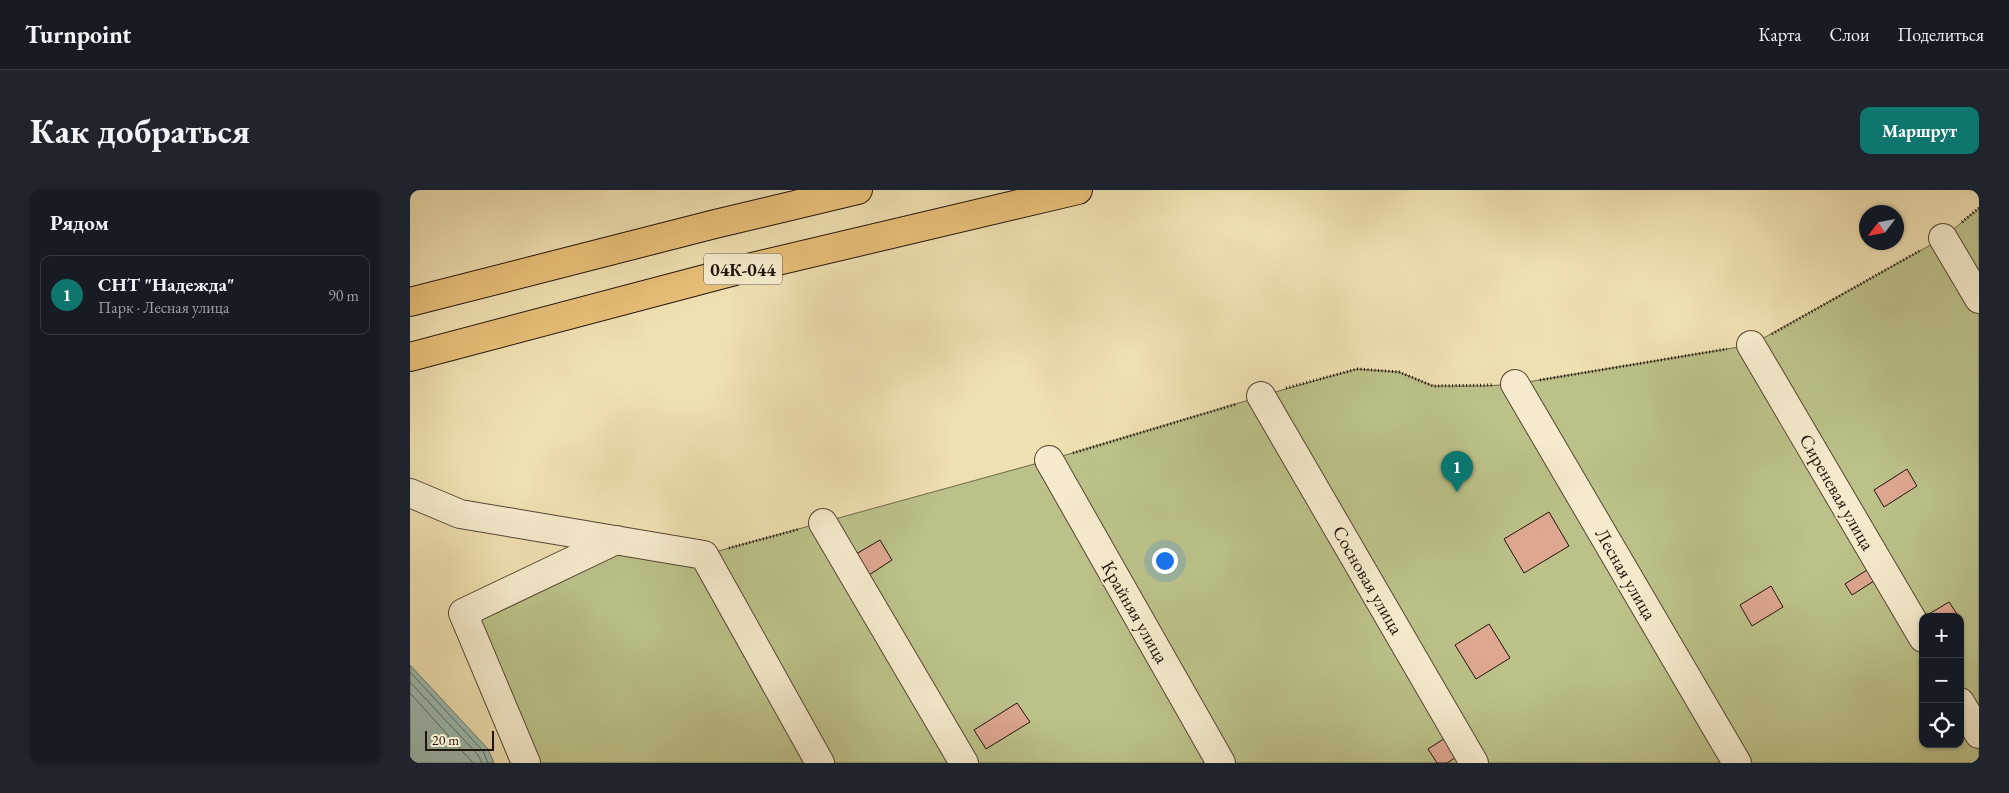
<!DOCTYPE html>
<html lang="ru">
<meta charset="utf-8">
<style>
body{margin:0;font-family:"EB Garamond",serif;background:#20242c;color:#f1f3f6}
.controls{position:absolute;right:15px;bottom:15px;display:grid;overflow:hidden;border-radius:10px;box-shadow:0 1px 4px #0004}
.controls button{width:45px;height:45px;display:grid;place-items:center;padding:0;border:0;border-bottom:1px solid #363941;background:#171b24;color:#f1f3f6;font:25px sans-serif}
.compass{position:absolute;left:1449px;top:15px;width:45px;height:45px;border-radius:50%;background:#171b24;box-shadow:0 1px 4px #0004;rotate:238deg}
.scale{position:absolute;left:15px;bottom:12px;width:69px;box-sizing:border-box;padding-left:5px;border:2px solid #22130c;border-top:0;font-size:14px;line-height:18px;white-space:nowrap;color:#22130c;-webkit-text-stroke:4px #f5ebcc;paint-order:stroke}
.you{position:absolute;left:754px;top:370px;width:18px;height:18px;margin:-12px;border:4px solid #fff;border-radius:50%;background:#1a73e8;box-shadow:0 0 0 8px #1a73e833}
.badge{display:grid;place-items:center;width:32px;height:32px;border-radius:50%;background:#0f766e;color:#fff;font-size:16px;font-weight:700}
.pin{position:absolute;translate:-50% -41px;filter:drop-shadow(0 1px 2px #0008)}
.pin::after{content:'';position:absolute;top:26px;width:18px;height:15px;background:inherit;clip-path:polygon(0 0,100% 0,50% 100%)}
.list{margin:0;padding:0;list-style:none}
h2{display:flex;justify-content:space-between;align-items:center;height:65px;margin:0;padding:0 20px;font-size:21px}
h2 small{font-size:16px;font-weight:400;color:#9ea1a6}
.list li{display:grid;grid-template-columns:32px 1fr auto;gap:15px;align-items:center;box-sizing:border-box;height:80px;margin:0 10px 10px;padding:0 10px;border:1px solid #363941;border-radius:10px}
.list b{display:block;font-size:19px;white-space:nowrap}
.list p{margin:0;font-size:16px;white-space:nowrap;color:#9ea1a6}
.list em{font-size:16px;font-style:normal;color:#9ea1a6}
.icon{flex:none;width:28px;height:28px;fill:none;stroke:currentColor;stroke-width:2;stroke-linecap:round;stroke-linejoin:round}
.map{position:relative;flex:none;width:1569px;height:573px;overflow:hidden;border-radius:10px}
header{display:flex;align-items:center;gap:30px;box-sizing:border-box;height:70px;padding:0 25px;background:#171b24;border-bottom:1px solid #363941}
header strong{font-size:24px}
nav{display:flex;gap:28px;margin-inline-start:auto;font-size:18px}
.intro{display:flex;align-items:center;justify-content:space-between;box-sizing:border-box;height:120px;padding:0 30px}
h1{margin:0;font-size:35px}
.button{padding:12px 22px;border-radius:10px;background:#0f766e;color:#fff;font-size:18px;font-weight:700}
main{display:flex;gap:30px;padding:0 30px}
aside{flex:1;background:#171b24;border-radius:10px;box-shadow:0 1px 4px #0004}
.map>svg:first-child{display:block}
.green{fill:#bcc189;stroke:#6f6a4a;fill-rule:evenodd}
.water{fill:#9bbcb2;stroke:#6b7870}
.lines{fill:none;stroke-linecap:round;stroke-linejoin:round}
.shore{stroke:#5e685f;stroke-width:1}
.building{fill:#dda790;stroke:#22130c}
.minor-casing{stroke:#554635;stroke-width:30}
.major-casing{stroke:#22130c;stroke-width:30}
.path{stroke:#22130c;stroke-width:3;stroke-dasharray:1 2.5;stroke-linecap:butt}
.minor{stroke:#f5ebcc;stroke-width:28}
.major{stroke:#e8c078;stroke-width:28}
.labels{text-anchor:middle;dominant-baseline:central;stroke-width:4;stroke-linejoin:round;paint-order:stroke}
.shield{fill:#f5ebcc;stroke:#615446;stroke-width:1}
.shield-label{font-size:18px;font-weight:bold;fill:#22130c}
.street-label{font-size:19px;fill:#22130c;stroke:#f5ebcc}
</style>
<header>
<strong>Turnpoint</strong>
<nav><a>Карта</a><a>Слои</a><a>Поделиться</a></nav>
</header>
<div class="intro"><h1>Как добраться</h1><a class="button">Маршрут</a></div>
<main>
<aside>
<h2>Рядом<small></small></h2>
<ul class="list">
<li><span class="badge">1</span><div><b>СНТ &quot;Надежда&quot;</b><p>Парк · Лесная улица</p></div><em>90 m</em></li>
</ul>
</aside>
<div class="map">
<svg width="1569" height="573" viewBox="0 0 1569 573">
<rect width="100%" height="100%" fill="#efe0b1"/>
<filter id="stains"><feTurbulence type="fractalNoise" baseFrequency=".004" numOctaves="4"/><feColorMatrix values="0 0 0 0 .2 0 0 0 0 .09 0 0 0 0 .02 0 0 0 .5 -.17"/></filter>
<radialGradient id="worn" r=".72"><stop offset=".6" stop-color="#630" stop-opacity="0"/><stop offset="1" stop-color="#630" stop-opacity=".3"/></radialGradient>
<!-- green -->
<path class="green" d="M1569,18V573H116L53,423L206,350L294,365L639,270L872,200L947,179L989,182L1023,196H1075L1105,194L1341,155L1533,48ZM1513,427H1550V554H1513Z"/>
<!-- water -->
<path class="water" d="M0,475L78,559L84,573H0Z"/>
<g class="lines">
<!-- shore -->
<g class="shore">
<path d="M0,482L73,561L78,573"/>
<path d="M0,492L68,565L72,573"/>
<path d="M0,503L63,573"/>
</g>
</g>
<!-- building -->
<g class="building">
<path d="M1497,279L1507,296L1474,317L1464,300Z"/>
<path d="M1139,322L1159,356L1114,383L1094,349Z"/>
<path d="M470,350L482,370L459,385L446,364Z"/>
<path d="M1457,380L1464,391L1442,405L1435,394Z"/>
<path d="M1361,396L1373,417L1342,436L1330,415Z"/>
<path d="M1539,412L1549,427H1521L1519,424Z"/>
<path d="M1079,434L1100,468L1066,489L1045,455Z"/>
<path d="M607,513L620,532L576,559L564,540Z"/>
<path d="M1040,545L1051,564L1037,573H1027L1018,559Z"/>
</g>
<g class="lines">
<!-- minor casing -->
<g class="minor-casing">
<g id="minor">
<path d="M1533,48L1569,109"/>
<path d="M1341,155L1513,448"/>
<path d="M1105,194L1327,573"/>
<path d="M851,206L1064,573"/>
<path d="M639,270L811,573"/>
<path d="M0,303L50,324L294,365L410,573"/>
<path d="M413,333L554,573"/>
<path d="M1550,512L1569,544"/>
<path d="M116,573L53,423L206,350"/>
</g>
</g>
<!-- major casing -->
<g class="major-casing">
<g id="major">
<path d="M0,112L305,34L448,0"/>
<path d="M0,167L325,81L668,0"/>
</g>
</g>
<!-- path -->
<g class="path">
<path d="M1552,32L1569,18"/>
<path d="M1362,144L1511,60"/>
<path d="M1130,190L1317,159"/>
<path d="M876,198L947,179L989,182L1023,196L1082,195"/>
<path d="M663,263L827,214"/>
<path d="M319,358L390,339"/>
</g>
<!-- minor -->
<use href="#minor" class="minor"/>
<!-- major -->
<use href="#major" class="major"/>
</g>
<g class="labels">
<!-- shield labels -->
<rect class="shield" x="294" y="63.5" width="78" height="31" rx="4"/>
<g class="shield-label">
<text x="333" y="79">04К-044</text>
</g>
<!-- street labels -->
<g class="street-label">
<text transform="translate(1427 302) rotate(60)">Сиреневая улица</text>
<text transform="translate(1216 384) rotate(60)">Лесная улица</text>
<text transform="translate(958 390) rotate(60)">Сосновая улица</text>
<text transform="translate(725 422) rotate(60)">Крайняя улица</text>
</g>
</g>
<rect width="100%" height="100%" filter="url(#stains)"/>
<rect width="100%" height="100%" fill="url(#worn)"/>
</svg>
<div class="controls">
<button>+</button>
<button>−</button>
<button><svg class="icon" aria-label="locate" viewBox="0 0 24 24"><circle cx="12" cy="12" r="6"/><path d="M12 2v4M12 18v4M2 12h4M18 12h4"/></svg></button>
</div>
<svg class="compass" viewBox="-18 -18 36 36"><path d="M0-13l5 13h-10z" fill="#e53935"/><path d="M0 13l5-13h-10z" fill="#9ea1a6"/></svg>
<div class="scale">20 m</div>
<div class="you"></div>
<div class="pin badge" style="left:1047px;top:302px">1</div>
</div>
</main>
